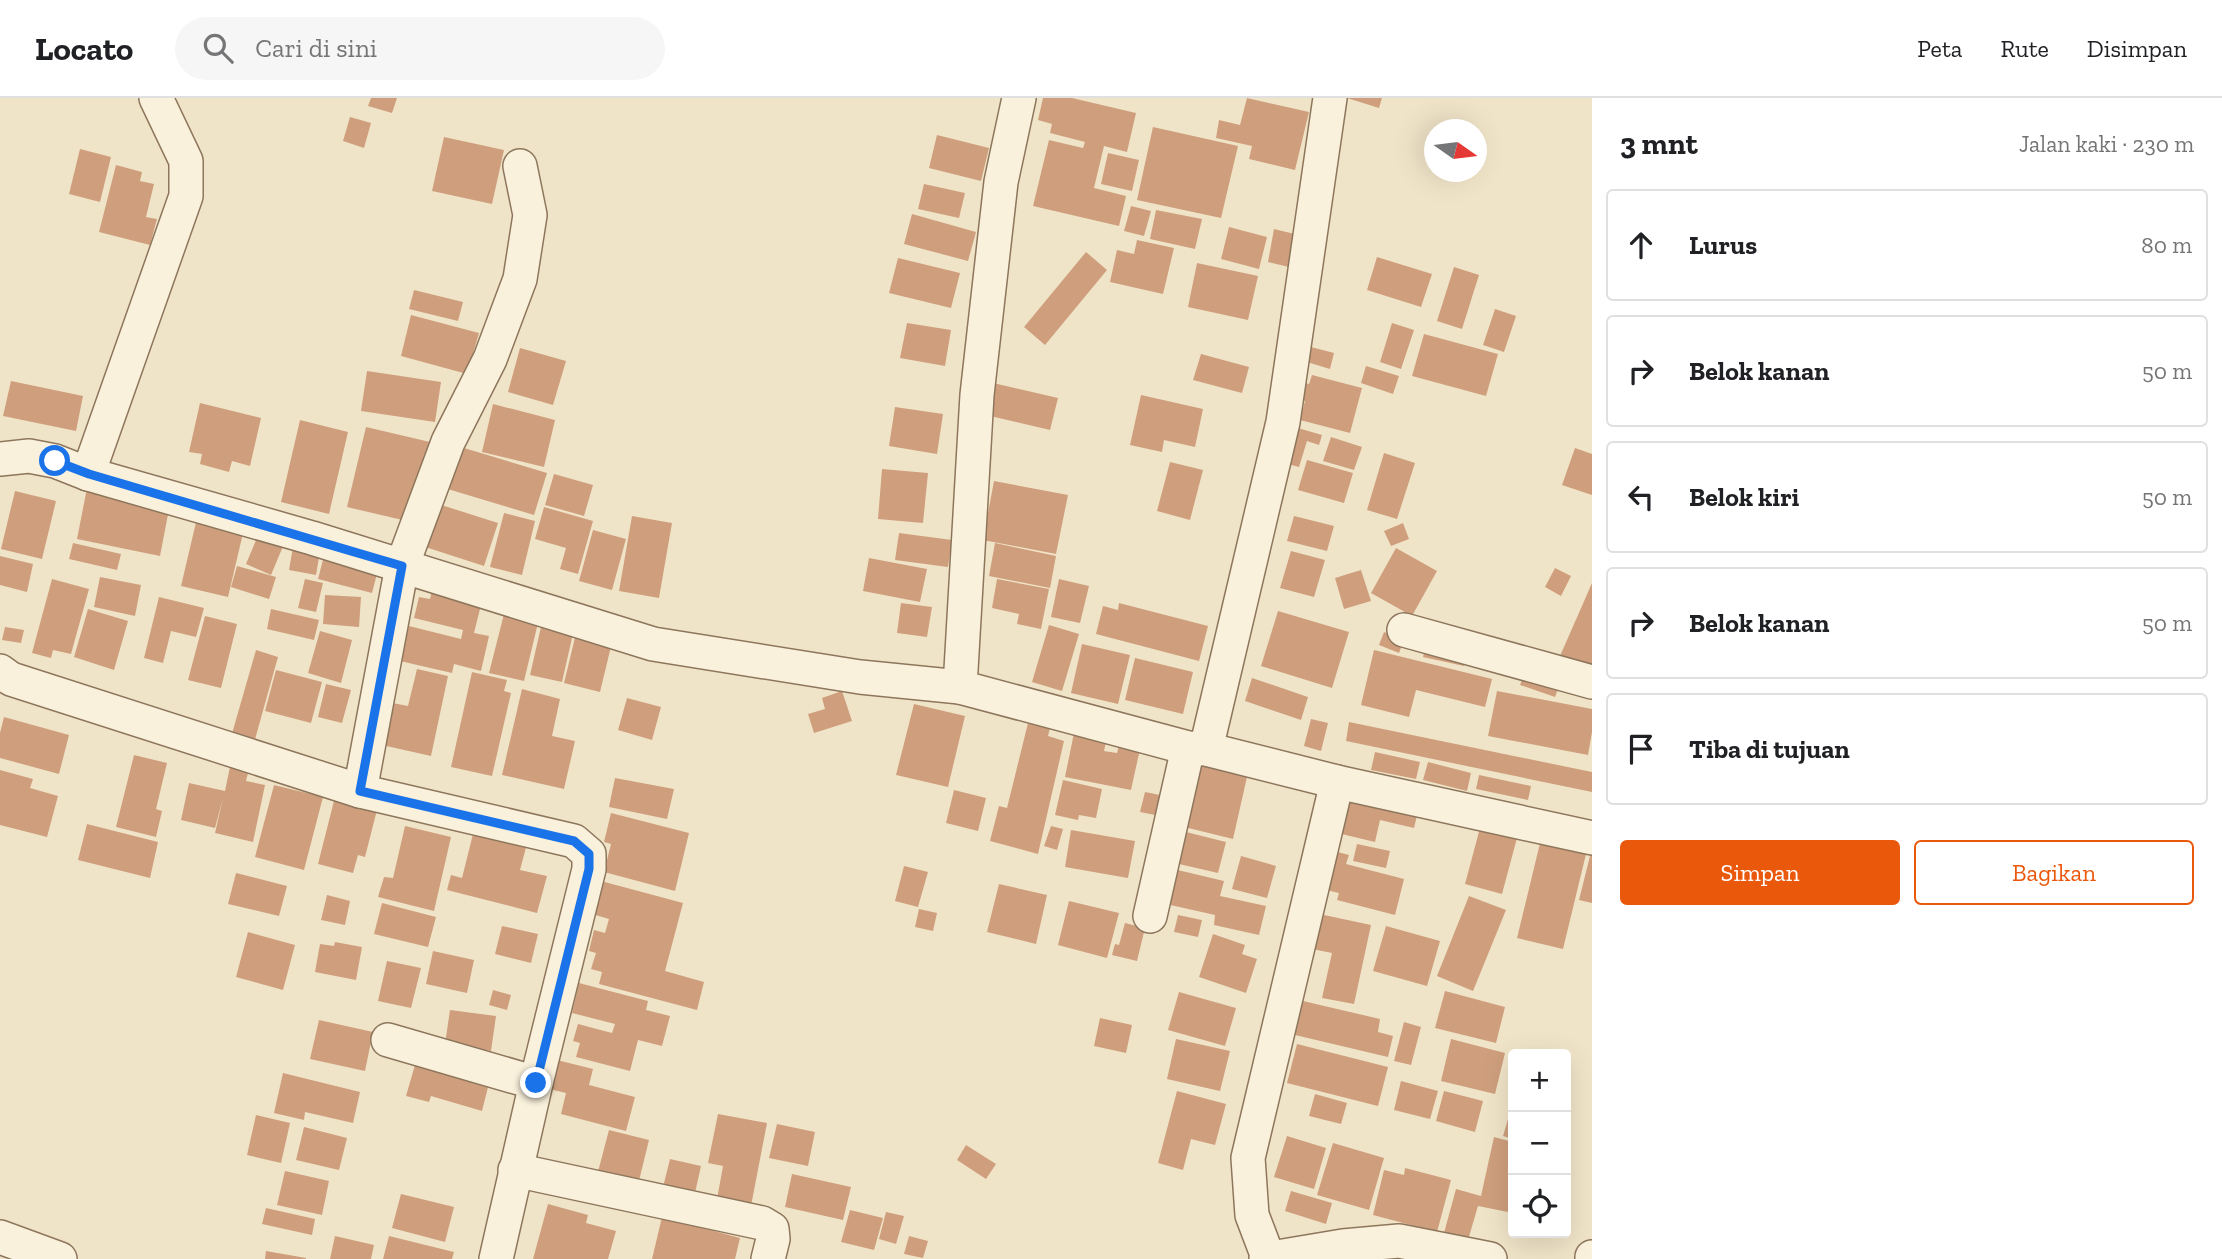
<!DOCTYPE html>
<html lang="id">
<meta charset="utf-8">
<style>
body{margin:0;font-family:"Zilla Slab",serif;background:#f6f6f6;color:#202124}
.controls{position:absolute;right:21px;bottom:21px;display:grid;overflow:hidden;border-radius:7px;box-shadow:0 7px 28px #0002}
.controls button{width:63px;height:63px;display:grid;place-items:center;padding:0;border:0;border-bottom:2px solid #e0e0e0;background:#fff;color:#202124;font:35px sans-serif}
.compass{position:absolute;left:1424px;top:21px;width:63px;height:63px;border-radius:50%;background:#fff;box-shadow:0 7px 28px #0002;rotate:104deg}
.stop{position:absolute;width:21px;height:21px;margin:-16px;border:5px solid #1a73e8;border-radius:50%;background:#fff}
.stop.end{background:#1a73e8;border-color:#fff;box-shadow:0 2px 7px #0008}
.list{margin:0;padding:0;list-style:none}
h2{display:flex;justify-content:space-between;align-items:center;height:91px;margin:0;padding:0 28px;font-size:30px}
h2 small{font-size:23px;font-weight:400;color:#757577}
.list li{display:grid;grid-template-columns:46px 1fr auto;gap:21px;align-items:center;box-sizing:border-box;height:112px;margin:0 14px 14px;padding:0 14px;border:2px solid #e0e0e0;border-radius:7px}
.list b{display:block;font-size:26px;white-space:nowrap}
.list em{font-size:23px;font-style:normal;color:#757577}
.actions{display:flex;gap:14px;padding:21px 28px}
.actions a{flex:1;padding:16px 0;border:2px solid #ea580c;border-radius:7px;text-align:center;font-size:24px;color:#ea580c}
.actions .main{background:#ea580c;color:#fff}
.icon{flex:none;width:38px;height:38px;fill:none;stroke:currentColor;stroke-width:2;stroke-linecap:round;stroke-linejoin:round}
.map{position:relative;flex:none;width:1592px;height:1161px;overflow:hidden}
header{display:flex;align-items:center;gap:42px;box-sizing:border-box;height:98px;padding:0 35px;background:#fff;border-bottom:2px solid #e0e0e0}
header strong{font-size:33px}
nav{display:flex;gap:38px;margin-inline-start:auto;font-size:24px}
.search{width:490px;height:63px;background:#f6f6f6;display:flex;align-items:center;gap:18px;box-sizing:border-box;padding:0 24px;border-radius:38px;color:#757577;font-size:26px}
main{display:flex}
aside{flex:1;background:#fff}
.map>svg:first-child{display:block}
.building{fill:#cf9f7d}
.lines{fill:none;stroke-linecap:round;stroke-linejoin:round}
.street-casing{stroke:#8d765c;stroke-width:36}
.street{stroke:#faf1dc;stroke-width:33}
.route{stroke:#1a73e8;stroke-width:9}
</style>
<header>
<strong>Locato</strong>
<div class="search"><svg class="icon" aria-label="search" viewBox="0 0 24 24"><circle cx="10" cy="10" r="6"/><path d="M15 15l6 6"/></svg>Cari di sini</div>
<nav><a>Peta</a><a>Rute</a><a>Disimpan</a></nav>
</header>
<main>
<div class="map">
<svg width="1592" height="1161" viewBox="0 0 1592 1161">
<rect width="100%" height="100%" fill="#f0e4c8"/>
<!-- building -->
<g class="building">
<path d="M371,0H397L392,15L368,8Z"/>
<path d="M1043,0H1072L1136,15L1127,54L1104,48L1094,90L1126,98L1119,128L1033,108L1049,42L1083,50L1085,44L1050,35L1052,26L1038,22Z"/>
<path d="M1247,0L1309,14L1295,72L1249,61L1252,48L1216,40L1219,22L1240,27Z"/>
<path d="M1347,0H1382L1379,10Z"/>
<path d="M350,19L371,25L364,50L343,43Z"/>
<path d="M1153,29L1238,48L1221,120L1137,102Z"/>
<path d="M937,37L989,50L981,83L929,70Z"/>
<path d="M444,39L504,52L492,106L432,93Z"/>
<path d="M80,51L111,59L100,104L69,96Z"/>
<path d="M1108,55L1139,62L1132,93L1101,86Z"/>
<path d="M116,67L142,74L140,83L154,86L146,119L157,121L150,147L99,134Z"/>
<path d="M924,86L965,95L959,120L918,111Z"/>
<path d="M1131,108L1151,113L1144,138L1124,133Z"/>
<path d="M1156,112L1202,121L1195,151L1150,141Z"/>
<path d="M912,116L976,134L968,163L904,146Z"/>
<path d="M1229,129L1267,139L1259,171L1221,161Z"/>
<path d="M1274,131L1299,137L1293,170L1268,164Z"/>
<path d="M1137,142L1174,150L1163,196L1110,184L1117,152L1134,156Z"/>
<path d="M1086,154L1107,172L1045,247L1024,229Z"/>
<path d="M1377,159L1432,176L1421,209L1367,192Z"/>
<path d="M898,160L960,175L951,210L889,195Z"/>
<path d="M1197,165L1258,178L1248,222L1188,209Z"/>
<path d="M1454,169L1479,177L1462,231L1437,223Z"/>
<path d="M414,192L463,204L458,223L409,211Z"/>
<path d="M1495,211L1516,218L1504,254L1483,247Z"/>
<path d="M411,217L479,235L467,276L401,258Z"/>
<path d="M907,225L951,232L945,268L900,260Z"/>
<path d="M1392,225L1414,232L1401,271L1380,264Z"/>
<path d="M1424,236L1498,256L1486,298L1412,278Z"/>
<path d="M1311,249L1334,255L1330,271L1307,264Z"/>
<path d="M520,250L566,263L553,307L508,294Z"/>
<path d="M1201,256L1249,269L1242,295L1193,282Z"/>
<path d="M1366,268L1399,278L1393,296L1361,285Z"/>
<path d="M367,273L441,284L435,324L361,313Z"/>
<path d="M1312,277L1362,290L1350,335L1300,322L1305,303L1296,301L1301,284L1309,286Z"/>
<path d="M11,283L83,298L76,333L3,318Z"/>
<path d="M993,285L1058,300L1050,332L986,317Z"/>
<path d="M1141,297L1203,311L1195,349L1164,342L1162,354L1130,347Z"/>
<path d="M200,305L261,320L250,368L232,363L229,374L200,366L202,356L189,354Z"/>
<path d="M493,306L555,322L544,369L482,354Z"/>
<path d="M895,309L943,316L937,356L889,348Z"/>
<path d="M300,322L348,334L329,416L281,404Z"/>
<path d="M1291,328L1322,337L1319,347L1307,343L1299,369L1280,364Z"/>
<path d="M366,329L430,344L411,424L347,409Z"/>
<path d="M1331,339L1362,349L1354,372L1323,363Z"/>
<path d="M454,347L547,375L534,417L441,389Z"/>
<path d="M1575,350L1592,356V397L1562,387Z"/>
<path d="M1384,355L1415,365L1397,421L1367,412Z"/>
<path d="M1307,362L1353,375L1344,405L1298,392Z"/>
<path d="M1170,364L1203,372L1190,422L1157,413Z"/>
<path d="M882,371L928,375L923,425L878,421Z"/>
<path d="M554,376L593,387L584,418L545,407Z"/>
<path d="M994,383L1068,397L1056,456L983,442Z"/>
<path d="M87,390L170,406L160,458L77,441Z"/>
<path d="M15,393L56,403L42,461L1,451Z"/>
<path d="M432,404L498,425L484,468L419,447Z"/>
<path d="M544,409L593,423L578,476L560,471L566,450L535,441Z"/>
<path d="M504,415L535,423L522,477L490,469Z"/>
<path d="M632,418L672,425L659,500L619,493Z"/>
<path d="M1294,418L1334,428L1327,453L1287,443Z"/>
<path d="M197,420L244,431L228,499L181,488Z"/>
<path d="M1403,425L1409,441L1391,448L1384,433Z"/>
<path d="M593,432L626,441L612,492L579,483Z"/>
<path d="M259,435L284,446L271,477L246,466Z"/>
<path d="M899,435L952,442L948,469L895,462Z"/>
<path d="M73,445L121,456L117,472L69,461Z"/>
<path d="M995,445L1056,458L1050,490L989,478Z"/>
<path d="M293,449L320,454L316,477L289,472Z"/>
<path d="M1396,450L1437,473L1412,518L1371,495Z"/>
<path d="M1291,453L1325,462L1314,499L1280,490Z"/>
<path d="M325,454L379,468L372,495L318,481Z"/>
<path d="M0,458L33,466L27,494L0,487Z"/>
<path d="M869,460L927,471L920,504L863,493Z"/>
<path d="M237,468L276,479L269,501L231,489Z"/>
<path d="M1555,470L1571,478L1561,498L1545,489Z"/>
<path d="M1361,472L1371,503L1344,511L1335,480Z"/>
<path d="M100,479L141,487L135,518L94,509Z"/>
<path d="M52,481L89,491L71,556L53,552L51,560L32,555Z"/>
<path d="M305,481L323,485L316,514L298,510Z"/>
<path d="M997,481L1049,491L1041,531L1017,526L1019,516L992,510Z"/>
<path d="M1059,481L1089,488L1080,525L1051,519Z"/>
<path d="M434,483L484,495L474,535L489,538L481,573L454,566L452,575L400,563L409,528L461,541L463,532L414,520L419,499L430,501Z"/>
<path d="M1592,485V572L1560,558Z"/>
<path d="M325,497L361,499L359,529L323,526Z"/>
<path d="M159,499L204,510L196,539L171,533L163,565L144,560Z"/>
<path d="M507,504L539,521L524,583L489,575Z"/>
<path d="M901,505L932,509L927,539L897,535Z"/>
<path d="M1119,505L1208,528L1199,563L1096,536L1103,508L1118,512Z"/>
<path d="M88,511L128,523L114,572L74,559Z"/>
<path d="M271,511L319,522L314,542L267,531Z"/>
<path d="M1278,513L1349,534L1332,590L1261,568Z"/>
<path d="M205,518L237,526L221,590L188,582Z"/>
<path d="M543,520L575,527L562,584L530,577Z"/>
<path d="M578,527L614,536L600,594L564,585Z"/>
<path d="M1049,527L1079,536L1062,593L1032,584Z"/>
<path d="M5,529L24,532L21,545L2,542Z"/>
<path d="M320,533L352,542L341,585L308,575Z"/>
<path d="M1384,534L1404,542L1399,555L1379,547Z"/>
<path d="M1082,546L1130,557L1118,606L1071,595Z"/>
<path d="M1426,546L1466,555L1464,568L1423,559Z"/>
<path d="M256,552L278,559L254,645L231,639Z"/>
<path d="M1374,552L1492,581L1485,609L1416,592L1409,619L1361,607Z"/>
<path d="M1135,560L1193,574L1183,616L1125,602Z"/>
<path d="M417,571L448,578L431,658L373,645L382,603L408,608Z"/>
<path d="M276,572L322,584L311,625L265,613Z"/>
<path d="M472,574L507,582L504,593L511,595L492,678L451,669Z"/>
<path d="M1525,574L1560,586L1555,599L1520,587Z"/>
<path d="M1252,580L1308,599L1301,622L1245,603Z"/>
<path d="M326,586L351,592L342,625L318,619Z"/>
<path d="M522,591L560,601L552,638L575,643L564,691L502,677Z"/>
<path d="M842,593L852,623L814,635L808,616L825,611L822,600Z"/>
<path d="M1497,593L1592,611V634L1588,657L1488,638Z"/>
<path d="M627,600L661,609L652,642L618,632Z"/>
<path d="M914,606L965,618L948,689L896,677Z"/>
<path d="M4,619L69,637L59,676L0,660V635Z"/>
<path d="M1311,621L1328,625L1321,653L1304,648Z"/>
<path d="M1349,624L1592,674V694L1346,643Z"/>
<path d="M1028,625L1050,630L1048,638L1064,643L1038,756L990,743L999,708L1007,710Z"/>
<path d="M1076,625L1109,631L1104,653L1117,655L1119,647L1140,651L1131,692L1065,679Z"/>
<path d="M1375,654L1420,664L1416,681L1371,672Z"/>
<path d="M134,657L167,665L156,711L162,713L156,739L116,729Z"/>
<path d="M232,659L251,663L246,683L265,687L253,744L215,735L223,700L215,730L181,722L189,685L225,693Z"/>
<path d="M1204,660L1202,668L1247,679L1233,741L1172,726Z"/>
<path d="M1428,664L1471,675L1467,693L1423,682Z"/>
<path d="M0,672L33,681L30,690L58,698L47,739L0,727Z"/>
<path d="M1479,677L1531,688L1528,702L1476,691Z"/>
<path d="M615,680L674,691L667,721L609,709Z"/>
<path d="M1063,682L1102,691L1096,720L1079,717L1078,722L1055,717Z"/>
<path d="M1341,686L1420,705L1414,730L1380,722L1375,744L1329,733Z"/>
<path d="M274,687L323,699L304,772L255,759Z"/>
<path d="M338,687L377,712L365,759L358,757L353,775L318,766Z"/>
<path d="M954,692L986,700L978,733L946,725Z"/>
<path d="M1145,694L1160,697L1155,717L1140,714Z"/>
<path d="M611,715L689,735L675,793L604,774L611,746L604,744Z"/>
<path d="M87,726L158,744L150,780L78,762Z"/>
<path d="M405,728L451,739L434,813L378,799L384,779L393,780Z"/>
<path d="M475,728L528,742L520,772L547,778L537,815L447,792L451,777L462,780Z"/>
<path d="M1051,728L1063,731L1057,752L1044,748Z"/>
<path d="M1480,730L1517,740L1502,796L1465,786Z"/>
<path d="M1071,732L1135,743L1128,780L1065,769Z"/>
<path d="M1186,734L1226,744L1218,775L1179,766Z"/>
<path d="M1541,741L1587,752L1563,851L1517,840Z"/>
<path d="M1357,746L1390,753L1386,770L1353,763Z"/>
<path d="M1323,750L1349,757L1346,766L1404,781L1395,817L1337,802L1339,795L1326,792Z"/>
<path d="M1591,754H1592V805L1579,802Z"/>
<path d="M1241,758L1276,768L1267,800L1232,791Z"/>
<path d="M904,768L928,774L918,809L895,803Z"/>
<path d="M1165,769L1224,783L1220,798L1266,808L1259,837L1214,827L1215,817L1157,804Z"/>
<path d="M236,775L287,788L279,818L228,806Z"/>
<path d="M601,783L683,805L665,873L704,884L697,912L599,886L602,874L591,871L596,855L589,853L594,832L605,835L609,821L592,816Z"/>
<path d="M999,786L1047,797L1036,846L987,834Z"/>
<path d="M327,797L350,803L345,827L321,822Z"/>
<path d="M1469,798L1506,812L1473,893L1437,878Z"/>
<path d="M1069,803L1119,815L1107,860L1058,847Z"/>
<path d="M382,805L436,819L428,849L374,836Z"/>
<path d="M919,811L937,815L933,833L915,829Z"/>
<path d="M1310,814L1371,827L1354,906L1322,900L1332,855L1302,849Z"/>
<path d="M1178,817L1202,822L1198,839L1174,834Z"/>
<path d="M1125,825L1145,830L1137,863L1112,857L1115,846L1119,847Z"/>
<path d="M502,828L538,836L531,865L495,856Z"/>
<path d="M1386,828L1440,843L1427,888L1373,873Z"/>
<path d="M248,834L295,847L283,892L236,879Z"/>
<path d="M1213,836L1245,847L1242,856L1257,861L1246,895L1199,879Z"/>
<path d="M335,844L362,849L356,882L315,874L320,846L334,848Z"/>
<path d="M433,853L474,862L467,895L426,886Z"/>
<path d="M387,863L421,870L411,910L378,903Z"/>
<path d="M579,885L648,903L646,912L670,918L662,948L638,942L630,973L576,959L580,945L573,943L578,926L612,935L615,926L572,915Z"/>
<path d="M493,892L511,897L507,912L489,907Z"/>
<path d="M1445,893L1505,909L1496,945L1435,930Z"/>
<path d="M1179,894L1236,910L1225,948L1168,932Z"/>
<path d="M1303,903L1380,921L1378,934L1393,938L1388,959L1295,937Z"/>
<path d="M450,912L496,918L491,953L445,946Z"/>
<path d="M1100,920L1132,927L1126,955L1094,948Z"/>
<path d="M319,922L373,934L365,973L310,961Z"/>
<path d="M1404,924L1421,929L1411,967L1394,963Z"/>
<path d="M1176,941L1230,953L1220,993L1167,981Z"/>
<path d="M1451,941L1505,955L1495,996L1441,983Z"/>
<path d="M1297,946L1388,969L1378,1008L1287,985Z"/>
<path d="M417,960L475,976L473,985L488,989L482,1013L431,998L429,1004L406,998Z"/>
<path d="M553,961L593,971L589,987L635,999L626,1033L561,1016L566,995L545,990Z"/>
<path d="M283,975L360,994L353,1025L305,1014L304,1022L274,1015Z"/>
<path d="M1401,983L1438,993L1430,1021L1394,1012Z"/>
<path d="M1177,993L1226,1006L1215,1047L1191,1041L1183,1072L1158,1065Z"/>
<path d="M1444,993L1483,1003L1475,1034L1436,1023Z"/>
<path d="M1315,996L1347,1005L1341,1026L1309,1018Z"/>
<path d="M1513,1004V1041L1503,1038Z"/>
<path d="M718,1016L767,1025L751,1108L717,1101L723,1068L708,1065Z"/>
<path d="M256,1017L290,1025L281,1065L247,1057Z"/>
<path d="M777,1026L815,1034L808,1068L769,1060Z"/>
<path d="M304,1029L347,1040L339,1072L296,1062Z"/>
<path d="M609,1032L649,1042L636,1095L595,1085Z"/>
<path d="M1287,1038L1326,1050L1314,1091L1274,1079Z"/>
<path d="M1494,1039L1513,1044V1115L1478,1108L1468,1142L1444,1135L1456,1091L1481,1098Z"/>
<path d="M1333,1045L1384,1060L1369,1112L1317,1097Z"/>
<path d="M966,1047L996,1066L986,1081L957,1062Z"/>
<path d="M670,1061L701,1068L693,1104L661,1097Z"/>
<path d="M1405,1070L1451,1082L1437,1134L1373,1117L1384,1072L1404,1077Z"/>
<path d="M285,1073L329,1083L322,1117L277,1107Z"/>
<path d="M792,1076L851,1089L843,1122L785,1109Z"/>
<path d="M1291,1093L1332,1105L1326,1126L1285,1113Z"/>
<path d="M401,1096L454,1109L445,1144L392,1130Z"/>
<path d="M548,1106L588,1117L586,1125L616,1133L608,1161H533Z"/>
<path d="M266,1110L315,1121L312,1137L262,1126Z"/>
<path d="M850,1112L883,1120L874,1152L841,1144Z"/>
<path d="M886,1114L904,1118L896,1146L879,1141Z"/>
<path d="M662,1119L740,1140L735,1161H652Z"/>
<path d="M335,1138L374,1147L371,1161H330Z"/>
<path d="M389,1138L454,1154L452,1161H383Z"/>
<path d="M909,1138L928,1143L923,1160L904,1156Z"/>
<path d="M266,1153L306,1160V1161H265Z"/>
</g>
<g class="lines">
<!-- street casing -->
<g class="street-casing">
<g id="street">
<path d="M1019,0L1001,84L977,297L960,589L1188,650L1206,651L1337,684L1592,740"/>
<path d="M0,361L29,358L55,363L88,376L312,440L653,546L860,579L960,589"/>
<path d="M88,376L186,98V63L156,0"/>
<path d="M1404,532L1592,584"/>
<path d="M0,573L11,581L360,693L574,743L589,756V771L536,985L496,1161"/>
<path d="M1206,651L1283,324L1330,0"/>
<path d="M360,693L402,468L448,344L490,261L520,181L530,117L520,68"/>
<path d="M1150,818L1188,650"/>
<path d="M388,942L536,985"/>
<path d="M515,1072L762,1125L772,1131L773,1141L768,1161"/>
<path d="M0,1139L60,1161"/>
<path d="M1268,1159L1252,1117L1248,1060L1337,684"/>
<path d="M1266,1161L1343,1148L1399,1143L1490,1161"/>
<path d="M1592,1161V1159"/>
</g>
</g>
<!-- street -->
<use href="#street" class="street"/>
</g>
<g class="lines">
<!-- route -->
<path class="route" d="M55,363L89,376L402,468L360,693L574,743L589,756V771L536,985"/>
</g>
</svg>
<div class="controls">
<button>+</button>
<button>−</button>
<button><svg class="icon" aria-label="locate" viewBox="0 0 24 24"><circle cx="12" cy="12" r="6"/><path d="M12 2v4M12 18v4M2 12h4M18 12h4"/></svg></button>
</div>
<svg class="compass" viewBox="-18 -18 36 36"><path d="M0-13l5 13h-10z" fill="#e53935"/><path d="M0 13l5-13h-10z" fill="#757577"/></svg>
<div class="stop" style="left:55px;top:363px"></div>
<div class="stop end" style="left:536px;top:985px"></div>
</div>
<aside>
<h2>3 mnt<small>Jalan kaki · 230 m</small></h2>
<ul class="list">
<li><svg class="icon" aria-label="ahead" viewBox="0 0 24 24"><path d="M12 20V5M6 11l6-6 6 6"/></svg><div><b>Lurus</b></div><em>80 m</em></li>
<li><svg class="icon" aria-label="right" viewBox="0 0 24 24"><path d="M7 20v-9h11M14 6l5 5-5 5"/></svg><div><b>Belok kanan</b></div><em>50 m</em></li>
<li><svg class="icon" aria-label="left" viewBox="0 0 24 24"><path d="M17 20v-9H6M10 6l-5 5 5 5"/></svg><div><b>Belok kiri</b></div><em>50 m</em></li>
<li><svg class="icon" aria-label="right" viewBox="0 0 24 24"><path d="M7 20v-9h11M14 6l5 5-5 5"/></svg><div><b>Belok kanan</b></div><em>50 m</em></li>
<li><svg class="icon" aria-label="arrive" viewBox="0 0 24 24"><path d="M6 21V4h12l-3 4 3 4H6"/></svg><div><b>Tiba di tujuan</b></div></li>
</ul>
<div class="actions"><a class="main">Simpan</a><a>Bagikan</a></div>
</aside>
</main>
